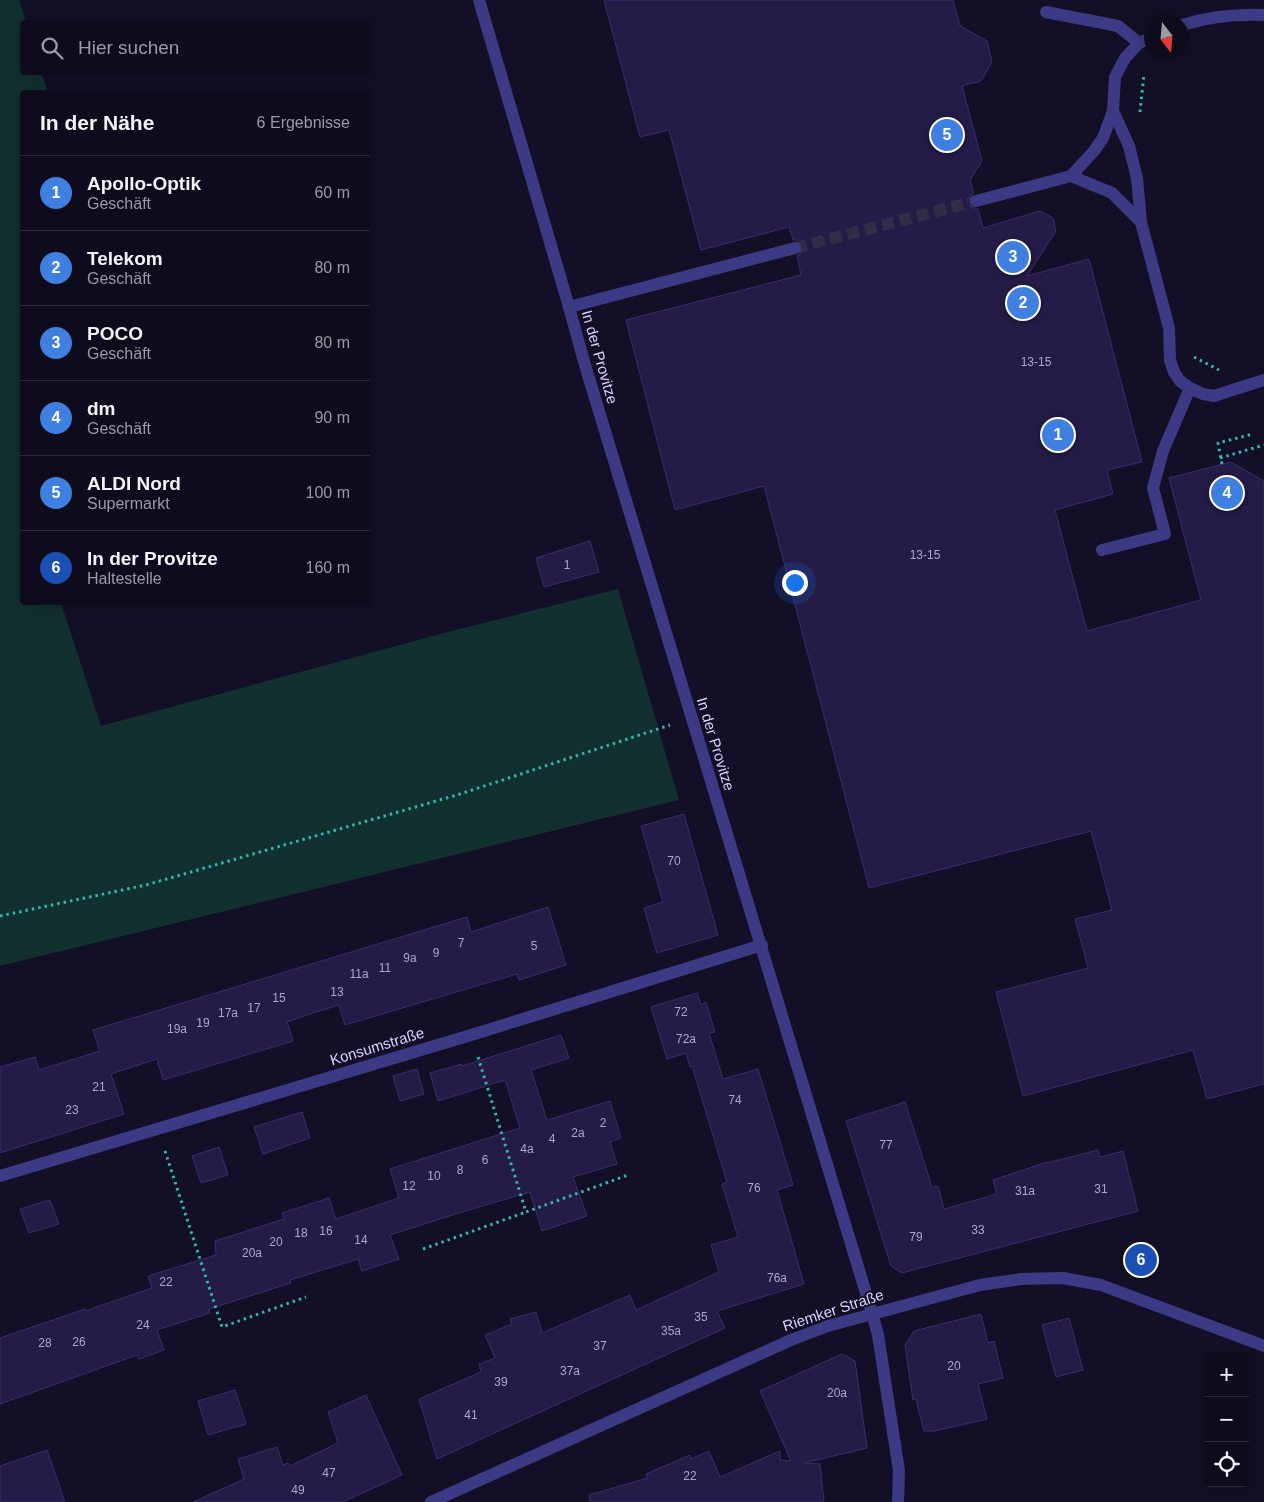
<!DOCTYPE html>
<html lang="de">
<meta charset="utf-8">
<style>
body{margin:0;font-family:Helvetica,sans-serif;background:#1c1929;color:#f1f3f6}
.controls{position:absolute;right:15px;bottom:15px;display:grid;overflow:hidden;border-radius:5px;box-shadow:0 2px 12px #0003}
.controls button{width:45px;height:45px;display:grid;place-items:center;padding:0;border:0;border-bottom:1px solid #2e2b3b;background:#0e0b1c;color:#f1f3f6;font:25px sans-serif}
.compass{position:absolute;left:1144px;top:15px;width:45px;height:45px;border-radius:50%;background:#0e0b1c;box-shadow:0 2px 12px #0003;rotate:164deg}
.you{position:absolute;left:794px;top:582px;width:18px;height:18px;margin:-12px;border:4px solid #fff;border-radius:50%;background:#1a73e8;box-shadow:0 0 0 8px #1a73e833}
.badge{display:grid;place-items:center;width:32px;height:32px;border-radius:50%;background:#d93025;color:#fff;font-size:16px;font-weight:700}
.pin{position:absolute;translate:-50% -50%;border:2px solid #fff;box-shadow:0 1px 5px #0006}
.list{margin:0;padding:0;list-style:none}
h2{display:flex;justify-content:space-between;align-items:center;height:65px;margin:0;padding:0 20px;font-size:21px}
h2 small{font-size:16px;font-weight:400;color:#9b9ba3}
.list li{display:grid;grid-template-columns:32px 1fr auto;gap:15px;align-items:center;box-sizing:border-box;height:75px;padding:0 20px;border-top:1px solid #2e2b3b}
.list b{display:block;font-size:19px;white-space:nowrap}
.list p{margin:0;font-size:16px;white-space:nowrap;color:#9b9ba3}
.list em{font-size:16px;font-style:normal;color:#9b9ba3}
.icon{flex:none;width:28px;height:28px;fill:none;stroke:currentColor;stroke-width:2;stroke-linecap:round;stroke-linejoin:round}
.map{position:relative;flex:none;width:1264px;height:1502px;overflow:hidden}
.search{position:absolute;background:#0e0b1c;box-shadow:0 2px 12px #0003;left:20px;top:20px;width:350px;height:55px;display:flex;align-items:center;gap:12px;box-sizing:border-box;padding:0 18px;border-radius:5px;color:#9b9ba3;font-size:19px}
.panel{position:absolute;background:#0e0b1c;box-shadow:0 2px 12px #0003;left:20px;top:90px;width:350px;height:515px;border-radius:5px}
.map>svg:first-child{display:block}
.green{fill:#12302f}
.building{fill:#241b47;stroke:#3b2d73}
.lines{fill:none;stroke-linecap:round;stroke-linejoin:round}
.minor-tunnel{stroke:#312d47;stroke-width:12;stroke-dasharray:12 6;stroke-linecap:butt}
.path{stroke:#2fb8b0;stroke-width:3;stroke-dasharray:2.5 4;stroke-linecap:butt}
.minor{stroke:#3d3a85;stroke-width:12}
.labels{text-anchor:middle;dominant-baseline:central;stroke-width:4;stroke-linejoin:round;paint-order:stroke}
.number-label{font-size:12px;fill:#aca6d1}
.street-label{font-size:15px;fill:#d9d4ff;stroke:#130f26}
</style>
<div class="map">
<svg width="1264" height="1502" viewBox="0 0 1264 1502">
<rect width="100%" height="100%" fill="#130f26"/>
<!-- green -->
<path class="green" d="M0,0H19L26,22H22V72L41,73L48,92H22V602L61,603L101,726L455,630L618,589L679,800L0,966Z"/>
<!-- building -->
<g class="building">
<path d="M604,0H953L960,26L987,41L992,62L981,81L962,86L982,161L970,180L974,193L968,198V204L973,209H978L983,228L1040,211L1053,218L1056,231L1027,276L1089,259L1142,462L1107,470L1113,494L1055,510L1087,631L1201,600L1169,478L1231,462L1264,481V1084L1207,1099L1193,1050L1023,1096L996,992L1088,968L1075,919L1112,910L1091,831L869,888L764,486L675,510L626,320L801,275L797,256L803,251V246L798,240H793L789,227L701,250L669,130L640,137Z"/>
<path d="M590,541L599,572L544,587L536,558Z"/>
<path d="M684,814L718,935L657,953L644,908L663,902L641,826Z"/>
<path d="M548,907L566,965L519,980L517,974L345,1025L339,1005L313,1013L287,1022L293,1041L163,1080L157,1059L111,1074L124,1114L0,1153V1067L35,1057L39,1070L100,1051L93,1030L467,917L471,932Z"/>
<path d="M697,993L701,1005L706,1002L715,1032L709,1033L723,1079L758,1069L793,1185L777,1190L804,1284L717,1311L725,1328L437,1459L419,1399L481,1372L479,1364L495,1358L485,1335L512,1324L510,1319L536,1312L542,1333L630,1295L636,1310L719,1272L711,1245L738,1237L722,1184L727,1182L692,1066L690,1067L686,1053L667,1059L651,1007Z"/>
<path d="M561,1035L569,1058L531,1070L547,1120L610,1101L621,1138L610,1142L617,1164L573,1177L587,1216L542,1231L530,1192L462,1212L390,1235L399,1259L362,1271L358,1259L290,1280L291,1283L209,1309L210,1313L157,1330L164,1350L139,1359L137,1355L0,1404V1338L85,1309V1311L152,1288L148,1276L216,1255L215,1241L284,1219L282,1213L329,1198L336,1219L399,1198L390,1169L520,1128L505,1080L438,1101L430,1073L462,1064V1066Z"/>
<path d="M417,1069L424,1094L400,1101L393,1076Z"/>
<path d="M905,1102L932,1187L938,1186L944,1209L997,1194L993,1180L1047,1162V1163L1098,1150L1100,1157L1123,1151L1138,1211L902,1273L891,1266L846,1121Z"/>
<path d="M302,1112L310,1138L263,1154L254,1127Z"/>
<path d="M219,1147L228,1175L201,1183L192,1156Z"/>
<path d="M50,1200L59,1224L29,1233L20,1209Z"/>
<path d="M981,1314L988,1343L994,1341L1003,1378L978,1384L987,1419L935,1431H924L916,1399L913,1400L905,1345L914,1331Z"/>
<path d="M1069,1318L1083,1370L1056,1377L1042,1325Z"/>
<path d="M842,1354L855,1361L867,1448L804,1463L820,1464L824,1502H590L589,1495L648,1478L646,1474L690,1455L691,1459L709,1451L720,1477L780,1451V1460L791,1461L760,1391Z"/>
<path d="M235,1390L246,1424L208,1435L198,1401Z"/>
<path d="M366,1395L402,1475L343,1502H193L244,1479L238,1459L277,1447L283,1465L288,1463L290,1466L338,1443L328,1412Z"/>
<path d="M47,1450L65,1502H0V1466Z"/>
</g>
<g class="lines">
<!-- minor-tunnel -->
<path class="minor-tunnel" d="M795,248L976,201"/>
<!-- path -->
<g class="path">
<path d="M1140,112L1144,74"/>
<path d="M1194,357L1219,370"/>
<path d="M1220,458L1264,445"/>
<path d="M1222,464L1218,443L1253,434"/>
<path d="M0,916L146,885L457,795L670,725"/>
<path d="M478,1057L526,1212L628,1175"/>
<path d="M165,1151L222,1327L306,1297"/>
<path d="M423,1249L526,1212"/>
</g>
<!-- minor -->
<g class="minor">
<path d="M479,0L569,307L585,365L872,1313L878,1335L899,1471L898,1502"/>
<path d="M1046,12L1118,26L1139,43"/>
<path d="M1182,25C1208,17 1236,14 1264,15"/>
<path d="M1113,111L1129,146L1137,178L1141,222L1169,328L1170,360L1174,372L1180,381L1190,388L1203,394L1214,396L1264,380"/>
<path d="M1071,176L1112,193L1141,222"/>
<path d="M976,201L1071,176L1094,151L1103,138L1113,111L1115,77L1125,58L1139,43L1152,37"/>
<path d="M569,307L795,248"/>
<path d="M1102,550L1165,534L1153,488L1163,451L1190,388"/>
<path d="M0,1176L471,1035L762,945"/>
<path d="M431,1502L791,1340L828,1326L980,1285L1021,1279L1063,1278L1101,1285L1264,1346"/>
</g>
</g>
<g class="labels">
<!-- number labels -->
<g class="number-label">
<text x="1036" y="362">13-15</text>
<text x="925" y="555">13-15</text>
<text x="567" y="565">1</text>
<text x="674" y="861">70</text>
<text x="461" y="943">7</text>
<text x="534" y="946">5</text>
<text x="436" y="953">9</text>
<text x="410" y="958">9a</text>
<text x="385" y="968">11</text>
<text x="359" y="974">11a</text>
<text x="337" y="992">13</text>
<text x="279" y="998">15</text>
<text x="254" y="1008">17</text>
<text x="681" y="1012">72</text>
<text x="228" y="1013">17a</text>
<text x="203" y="1023">19</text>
<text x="177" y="1029">19a</text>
<text x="686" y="1039">72a</text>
<text x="99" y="1087">21</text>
<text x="735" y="1100">74</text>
<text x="72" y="1110">23</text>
<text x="603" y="1123">2</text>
<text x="578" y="1133">2a</text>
<text x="552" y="1139">4</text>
<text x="886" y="1145">77</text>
<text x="527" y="1149">4a</text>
<text x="485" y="1160">6</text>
<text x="460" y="1170">8</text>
<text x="434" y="1176">10</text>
<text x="409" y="1186">12</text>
<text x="754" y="1188">76</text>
<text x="1101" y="1189">31</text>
<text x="1025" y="1191">31a</text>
<text x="978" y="1230">33</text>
<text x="326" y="1231">16</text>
<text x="301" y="1233">18</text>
<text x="916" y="1237">79</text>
<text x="361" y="1240">14</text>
<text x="276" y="1242">20</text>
<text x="252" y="1253">20a</text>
<text x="777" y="1278">76a</text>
<text x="166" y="1282">22</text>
<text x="701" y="1317">35</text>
<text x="143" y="1325">24</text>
<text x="671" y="1331">35a</text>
<text x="79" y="1342">26</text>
<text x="45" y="1343">28</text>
<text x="600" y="1346">37</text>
<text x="954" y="1366">20</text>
<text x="570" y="1371">37a</text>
<text x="501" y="1382">39</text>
<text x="837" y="1393">20a</text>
<text x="471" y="1415">41</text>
<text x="329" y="1473">47</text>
<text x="690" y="1476">22</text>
<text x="298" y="1490">49</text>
</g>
<!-- street labels -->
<g class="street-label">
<text transform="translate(600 357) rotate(74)">In der Provitze</text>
<text transform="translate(716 744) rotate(73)">In der Provitze</text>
<text transform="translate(377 1046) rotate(-17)">Konsumstraße</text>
<text transform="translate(833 1310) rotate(-18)">Riemker Straße</text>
</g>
</g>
</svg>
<div class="controls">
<button>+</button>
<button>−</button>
<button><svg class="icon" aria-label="locate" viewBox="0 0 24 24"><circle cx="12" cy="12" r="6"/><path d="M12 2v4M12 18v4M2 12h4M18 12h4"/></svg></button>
</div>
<svg class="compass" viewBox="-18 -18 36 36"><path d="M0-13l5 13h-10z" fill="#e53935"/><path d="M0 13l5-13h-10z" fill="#9b9ba3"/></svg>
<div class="you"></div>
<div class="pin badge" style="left:1058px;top:435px;background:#3f7fe0">1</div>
<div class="pin badge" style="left:1023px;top:303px;background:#3f7fe0">2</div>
<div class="pin badge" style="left:1013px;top:257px;background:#3f7fe0">3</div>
<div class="pin badge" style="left:1227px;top:493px;background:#3f7fe0">4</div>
<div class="pin badge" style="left:947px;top:135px;background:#3f7fe0">5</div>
<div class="pin badge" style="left:1141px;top:1260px;background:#1a4fb4">6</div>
<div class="search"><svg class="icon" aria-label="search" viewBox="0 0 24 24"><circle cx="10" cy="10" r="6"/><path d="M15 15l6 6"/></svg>Hier suchen</div>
<section class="panel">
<h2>In der Nähe<small>6 Ergebnisse</small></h2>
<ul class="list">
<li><span class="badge" style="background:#3f7fe0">1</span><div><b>Apollo-Optik</b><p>Geschäft</p></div><em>60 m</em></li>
<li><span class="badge" style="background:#3f7fe0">2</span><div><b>Telekom</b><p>Geschäft</p></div><em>80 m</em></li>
<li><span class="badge" style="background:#3f7fe0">3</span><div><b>POCO</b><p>Geschäft</p></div><em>80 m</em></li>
<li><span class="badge" style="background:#3f7fe0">4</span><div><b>dm</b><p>Geschäft</p></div><em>90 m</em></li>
<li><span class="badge" style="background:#3f7fe0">5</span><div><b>ALDI Nord</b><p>Supermarkt</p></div><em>100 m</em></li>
<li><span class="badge" style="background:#1a4fb4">6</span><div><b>In der Provitze</b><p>Haltestelle</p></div><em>160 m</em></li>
</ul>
</section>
</div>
